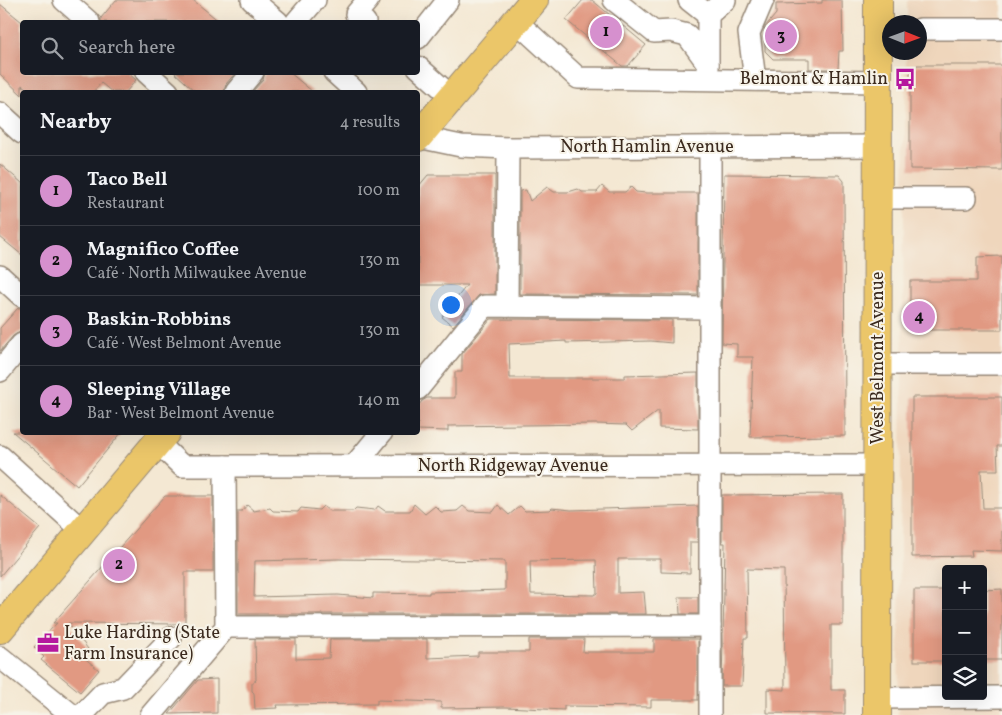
<!DOCTYPE html>
<meta charset="utf-8">
<style>
body{margin:0;font-family:Vollkorn,serif;background:#20242c;color:#f1f3f6}
.controls{position:absolute;right:15px;bottom:15px;display:grid;overflow:hidden;border-radius:5px;box-shadow:0 5px 20px #0002}
.controls button{width:45px;height:45px;display:grid;place-items:center;padding:0;border:0;border-bottom:1px solid #363941;background:#171b24;color:#f1f3f6;font:25px sans-serif}
.compass{position:absolute;left:882px;top:15px;width:45px;height:45px;border-radius:50%;background:#171b24;box-shadow:0 5px 20px #0002;rotate:91deg}
.you{position:absolute;left:450px;top:304px;width:18px;height:18px;margin:-12px;border:4px solid #fff;border-radius:50%;background:#1a73e8;box-shadow:0 0 0 8px #1a73e833}
.badge{display:grid;place-items:center;width:32px;height:32px;border-radius:50%;background:#d690ce;color:#111;font-size:16px;font-weight:700}
.pin{position:absolute;translate:-50% -50%;border:2px solid #fff;box-shadow:0 1px 5px #0006}
.list{margin:0;padding:0;list-style:none}
h2{display:flex;justify-content:space-between;align-items:center;height:65px;margin:0;padding:0 20px;font-size:21px}
h2 small{font-size:16px;font-weight:400;color:#9ea1a6}
.list li{display:grid;grid-template-columns:32px 1fr auto;gap:15px;align-items:center;box-sizing:border-box;height:70px;padding:0 20px;border-top:1px solid #363941}
.list b{display:block;font-size:19px;white-space:nowrap}
.list p{margin:0;font-size:16px;white-space:nowrap;color:#9ea1a6}
.list em{font-size:16px;font-style:normal;color:#9ea1a6}
.icon{flex:none;width:28px;height:28px;fill:none;stroke:currentColor;stroke-width:2;stroke-linecap:round;stroke-linejoin:round}
.map{position:relative;flex:none;width:1002px;height:715px;overflow:hidden}
.search{position:absolute;background:#171b24;box-shadow:0 5px 20px #0002;left:20px;top:20px;width:400px;height:55px;display:flex;align-items:center;gap:12px;box-sizing:border-box;padding:0 18px;border-radius:5px;color:#9ea1a6;font-size:19px}
.panel{position:absolute;background:#171b24;box-shadow:0 5px 20px #0002;left:20px;top:90px;width:400px;height:345px;border-radius:5px}
.map>svg:first-child{display:block}
.built{fill:#efd6bc;fill-rule:evenodd}
.building{fill:#e19982;fill-rule:evenodd}
.lines{fill:none;stroke-linecap:round;stroke-linejoin:round}
.minor-casing{stroke:#988978;stroke-width:24}
.major-casing{stroke:#988978;stroke-width:30}
.minor{stroke:#fff;stroke-width:21}
.major{stroke:#ebc669;stroke-width:28}
.labels{text-anchor:middle;dominant-baseline:central;stroke-width:4;stroke-linejoin:round;paint-order:stroke}
.poi-label{font-size:18px;fill:#3b2a1e;stroke:#f7f3e8;text-anchor:end}
.street-label{font-size:18px;fill:#3b2a1e;stroke:#f7f3e8}
</style>
<div class="map">
<svg width="1002" height="715" viewBox="0 0 1002 715">
<rect width="100%" height="100%" fill="#f7f3e8"/>
<filter id="ink" filterUnits="userSpaceOnUse"><feTurbulence type="fractalNoise" baseFrequency=".02" numOctaves="2"/><feDisplacementMap in="SourceGraphic" scale="10" xChannelSelector="R" yChannelSelector="G"/><feConvolveMatrix kernelMatrix="1 2 1 2 8 2 1 2 1" color-interpolation-filters="sRGB"/></filter>
<filter id="wash" filterUnits="userSpaceOnUse"><feTurbulence type="fractalNoise" baseFrequency=".0096" numOctaves="4" result="noise"/><feDisplacementMap in="SourceGraphic" scale="20" xChannelSelector="R" yChannelSelector="G"/><feGaussianBlur stdDeviation="1.12" result="paint"/><feColorMatrix in="noise" values="0 0 0 0 0 0 0 0 0 0 0 0 0 0 0 0 0 1.4 0 .05"/><feComposite in="paint" operator="in"/></filter>
<g filter="url(#wash)">
<rect width="100%" height="100%" fill="#f4e8d3"/>
<!-- built -->
<path class="built" d="M907,0H1002V715H898L906,53L920,52V22H907ZM946,569H983V696H946Z"/>
<g id="blocks">
<!-- building -->
<g class="building">
<path d="M116,0H193L220,22H101V18Z"/>
<path d="M583,0H592L646,45L628,66H622L566,20Z"/>
<path d="M822,0H842L843,51H839L838,69H809V59H773L765,51V27L776,14V4L822,3Z"/>
<path d="M0,4L22,22V72H127L136,80L126,92H112L101,83L93,92H31L22,85V95L0,74Z"/>
<path d="M917,65H1002V170L910,169V73Z"/>
<path d="M174,72H236L226,84L224,92H196Z"/>
<path d="M265,72H289L313,92H252L263,80Z"/>
<path d="M0,164L22,183V255L0,237Z"/>
<path d="M724,174L839,175L844,181L845,436L750,437L753,357H737V344L722,343Z"/>
<path d="M428,175H495V294L479,295L453,326L442,317L467,285H418V187Z"/>
<path d="M602,186L609,192H625L631,187L636,192L646,193H698V295L520,294V191L526,190L530,201L547,187L554,192H568L578,189L582,192H597Z"/>
<path d="M1002,256V330H910V281H977V257Z"/>
<path d="M18,308H22V331L13,336L0,351V328Z"/>
<path d="M491,319L672,320V343L651,341L566,343V341L509,344L510,378H625V375L698,373V429L659,428V410L632,431L626,425L596,424L448,426V431L418,430V406L422,401L427,398H455V372H462V354Z"/>
<path d="M912,397H1002V446H997L998,470H981L983,508H1002V551L971,550L972,556L912,557Z"/>
<path d="M13,432H122L77,486Z"/>
<path d="M843,494V625H831V690H845V714L767,713V689L785,690L784,570L747,569L748,638H744L742,686H722L725,543H722V495Z"/>
<path d="M0,495L40,528L0,576Z"/>
<path d="M165,496H213V572H185V624L68,623L88,649L82,656L99,670L80,692L41,660L44,657L34,647L57,623H53Z"/>
<path d="M414,504L425,514L435,506L441,512L457,511L463,506L469,511L493,512L498,505L509,515L520,506L525,511L550,510L552,508L571,510L698,506V542H690V573L661,572V559H618V593L644,592L646,614H238V511H242L247,505L254,511L270,508L273,511L298,512L301,508L319,510L323,506L329,511H353L356,508L375,510L378,506L385,511H410ZM338,559L505,561V590L429,592V594L373,593V598L338,595L254,597L255,561ZM596,560L597,593L594,595L531,594L530,561Z"/>
<path d="M1002,589V660H983V590Z"/>
<rect x="914" y="590" width="32" height="71"/>
<path d="M679,597H698V614H680Z"/>
<path d="M255,639H296V659L329,658L330,639H427V658L478,656V652H529V639H584L583,652H654V639H698V700H651V707L564,706V710L506,707L441,708V702L377,700V704L277,705L278,708L255,709L254,693L252,691V683L256,680Z"/>
<path d="M217,679V713L169,714L198,680Z"/>
</g>
</g>
</g>
<g filter="url(#ink)">
<use href="#blocks" fill-opacity="0" stroke="#988978" stroke-width="1"/>
<g class="lines">
<!-- minor casing -->
<g class="minor-casing">
<g id="minor">
<path d="M64,0L89,22"/>
<path d="M252,0L278,22"/>
<path d="M614,0L654,32L671,31L687,35L708,64"/>
<path d="M689,0L708,15L725,0"/>
<path d="M516,21L578,78L878,82"/>
<path d="M296,22L315,0"/>
<path d="M365,22L356,14L368,0"/>
<path d="M920,29H1002"/>
<path d="M418,38L448,0"/>
<path d="M418,67L452,97"/>
<path d="M708,68V15"/>
<path d="M146,72L168,92"/>
<path d="M334,72L356,92"/>
<path d="M755,80L749,33L763,0"/>
<path d="M236,92L253,72"/>
<path d="M0,113L22,133"/>
<path d="M418,137L461,146L508,148L878,146"/>
<path d="M878,198H966"/>
<path d="M0,276L22,296"/>
<path d="M507,306L508,148"/>
<path d="M878,364H1002"/>
<path d="M0,371L22,344"/>
<path d="M418,389L485,306L710,308"/>
<path d="M158,443L182,466L878,465"/>
<path d="M0,456L83,531"/>
<path d="M354,466L382,432"/>
<path d="M226,627L710,626"/>
<path d="M0,657L72,715"/>
<path d="M878,698L1002,697"/>
<path d="M82,715L103,693L123,688L171,638"/>
<path d="M151,715L226,627L225,466"/>
<path d="M710,715V147"/>
</g>
</g>
<!-- major casing -->
<g class="major-casing">
<g id="major">
<path d="M418,137L534,0"/>
<path d="M0,629L166,432"/>
<path d="M877,715L878,0"/>
</g>
</g>
<!-- minor -->
<use href="#minor" class="minor"/>
<!-- major -->
<use href="#major" class="major"/>
</g>
</g>
<!-- icons -->
<defs>
<g id="bus-bare" transform="scale(1.725)"><path d="M-5-6H5V4H4V6H2V4H-2V6H-4V4H-5ZM-3.5-4V0h7V-4ZM-3.5 1.2v1.5H-2V1.2ZM2 1.2v1.5H3.5V1.2Z" fill="#b5179e" stroke="#f7f3e8" stroke-width="2.5" paint-order="stroke"/></g>
<g id="office-bare" transform="scale(1.725)"><path d="M-6-3h4V-5.5h4V-3h4V5H-6ZM-1-4.5V-3h2v-1.5ZM-6 0V1H6V0Z" fill="#b5179e" stroke="#f7f3e8" stroke-width="2.5" paint-order="stroke"/></g>
</defs>
<g fill-rule="evenodd">
<use href="#bus-bare" x="905" y="79"/>
<use href="#office-bare" x="48" y="643"/>
</g>
<g class="labels">
<!-- poi labels -->
<g class="poi-label">
<text x="888" y="79">Belmont &amp; Hamlin</text>
<text x="64" y="633" text-anchor="start">Luke Harding (State<tspan x="64" dy="21">Farm Insurance)</tspan></text>
</g>
<!-- street labels -->
<g class="street-label">
<text x="647" y="147">North Hamlin Avenue</text>
<text transform="translate(878 358) rotate(-90)">West Belmont Avenue</text>
<text x="513" y="466">North Ridgeway Avenue</text>
</g>
</g>
</svg>
<div class="controls">
<button>+</button>
<button>−</button>
<button><svg class="icon" aria-label="layers" viewBox="0 0 24 24"><path d="M12 4l9 5-9 5-9-5zM3 14l9 5 9-5"/></svg></button>
</div>
<svg class="compass" viewBox="-18 -18 36 36"><path d="M0-13l5 13h-10z" fill="#e53935"/><path d="M0 13l5-13h-10z" fill="#9ea1a6"/></svg>
<div class="you"></div>
<div class="pin badge" style="left:606px;top:32px">1</div>
<div class="pin badge" style="left:119px;top:565px">2</div>
<div class="pin badge" style="left:781px;top:36px">3</div>
<div class="pin badge" style="left:919px;top:317px">4</div>
<div class="search"><svg class="icon" aria-label="search" viewBox="0 0 24 24"><circle cx="10" cy="10" r="6"/><path d="M15 15l6 6"/></svg>Search here</div>
<section class="panel">
<h2>Nearby<small>4 results</small></h2>
<ul class="list">
<li><span class="badge">1</span><div><b>Taco Bell</b><p>Restaurant</p></div><em>100 m</em></li>
<li><span class="badge">2</span><div><b>Magnifico Coffee</b><p>Café · North Milwaukee Avenue</p></div><em>130 m</em></li>
<li><span class="badge">3</span><div><b>Baskin-Robbins</b><p>Café · West Belmont Avenue</p></div><em>130 m</em></li>
<li><span class="badge">4</span><div><b>Sleeping Village</b><p>Bar · West Belmont Avenue</p></div><em>140 m</em></li>
</ul>
</section>
</div>
